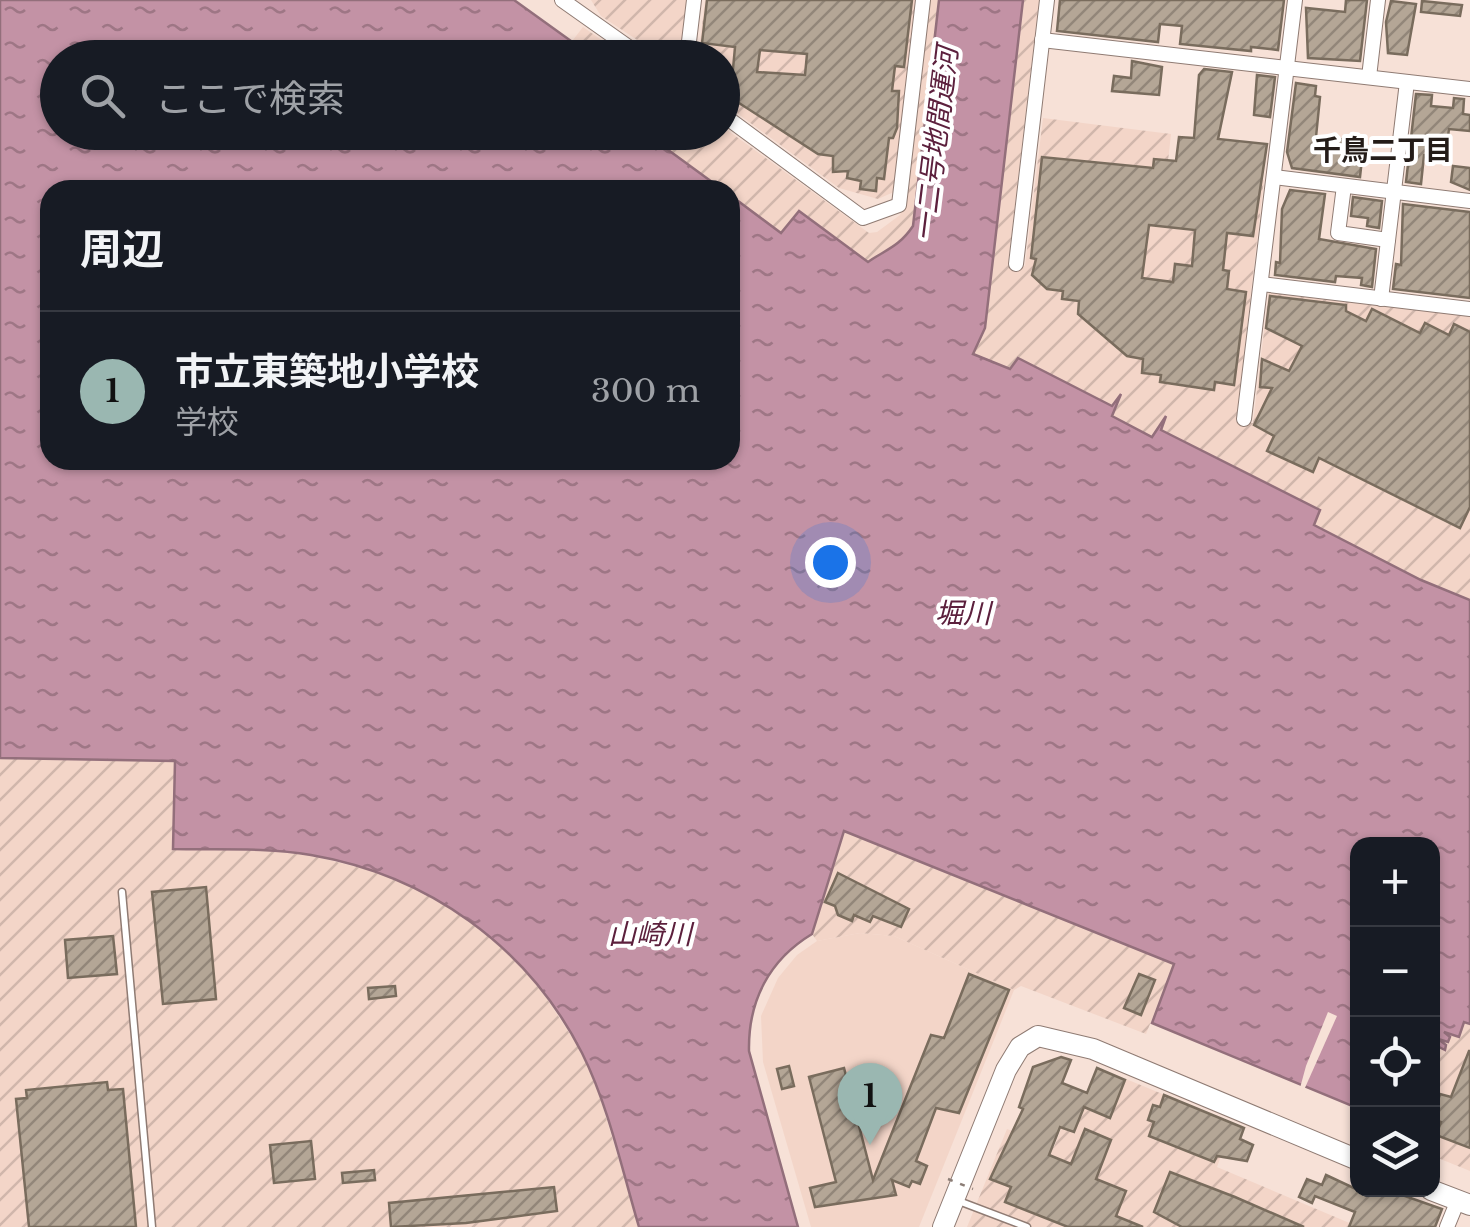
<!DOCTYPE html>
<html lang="ja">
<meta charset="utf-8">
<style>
body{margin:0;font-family:"Libre Baskerville","Noto Sans JP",serif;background:#20242c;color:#f1f3f6}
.controls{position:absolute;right:30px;bottom:30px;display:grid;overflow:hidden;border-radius:20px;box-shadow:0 2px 8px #0004}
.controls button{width:90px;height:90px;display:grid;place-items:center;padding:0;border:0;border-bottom:2px solid #363941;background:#171b24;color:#f1f3f6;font:50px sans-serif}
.you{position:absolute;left:830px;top:562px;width:35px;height:35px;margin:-25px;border:8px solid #fff;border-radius:50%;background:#1a73e8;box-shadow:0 0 0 15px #1a73e833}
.badge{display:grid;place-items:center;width:65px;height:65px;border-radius:50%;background:#9ab7b1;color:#111;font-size:32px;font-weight:700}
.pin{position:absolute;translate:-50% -82px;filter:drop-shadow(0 2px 5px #0008)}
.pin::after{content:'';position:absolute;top:52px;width:35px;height:30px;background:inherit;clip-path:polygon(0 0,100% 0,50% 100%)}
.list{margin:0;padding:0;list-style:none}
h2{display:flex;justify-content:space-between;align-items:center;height:130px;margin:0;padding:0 40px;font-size:42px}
h2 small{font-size:32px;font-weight:400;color:#9ea1a6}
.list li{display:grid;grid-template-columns:65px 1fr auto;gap:30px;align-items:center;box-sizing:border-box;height:160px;padding:0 40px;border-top:2px solid #363941}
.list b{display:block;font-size:38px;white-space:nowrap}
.list p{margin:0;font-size:32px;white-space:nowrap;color:#9ea1a6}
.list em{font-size:32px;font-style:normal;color:#9ea1a6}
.icon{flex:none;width:55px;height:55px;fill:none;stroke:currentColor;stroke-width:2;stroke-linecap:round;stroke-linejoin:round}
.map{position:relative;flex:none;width:1470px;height:1227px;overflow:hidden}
.search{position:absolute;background:#171b24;box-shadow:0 2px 8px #0004;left:40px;top:40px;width:700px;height:110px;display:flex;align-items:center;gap:25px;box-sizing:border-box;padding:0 35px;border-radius:55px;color:#9ea1a6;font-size:38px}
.panel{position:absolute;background:#171b24;box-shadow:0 2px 8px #0004;left:40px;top:180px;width:700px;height:290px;border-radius:30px}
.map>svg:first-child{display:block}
.built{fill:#f3d5c8}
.industrial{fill:url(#industrial-furrows)}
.water{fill:url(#water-ripples);stroke:#936f7b;stroke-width:2.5}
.pier{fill:#f7e1d7}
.building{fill:url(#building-hatch);stroke:#796c5d;stroke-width:2.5;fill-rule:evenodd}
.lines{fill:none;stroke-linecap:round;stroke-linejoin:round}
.lane-casing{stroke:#8f7b73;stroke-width:9}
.street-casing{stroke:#8f7b73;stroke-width:16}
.secondary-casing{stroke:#8f7b73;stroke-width:22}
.lane{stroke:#fff;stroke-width:6}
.street{stroke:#fff;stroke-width:14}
.secondary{stroke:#fff;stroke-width:20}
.path-bridge{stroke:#8b7d76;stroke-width:2.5;stroke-dasharray:5 8;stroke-linecap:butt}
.labels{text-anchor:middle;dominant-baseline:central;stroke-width:8;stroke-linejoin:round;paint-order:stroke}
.water-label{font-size:28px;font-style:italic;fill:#5c203d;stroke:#fff}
.neighbourhood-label{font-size:28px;font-weight:bold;fill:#241c18;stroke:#fff}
</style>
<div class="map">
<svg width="1470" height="1227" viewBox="0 0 1470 1227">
<defs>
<pattern id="industrial-furrows" width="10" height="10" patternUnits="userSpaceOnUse" patternTransform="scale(2.5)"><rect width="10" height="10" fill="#f3d5c8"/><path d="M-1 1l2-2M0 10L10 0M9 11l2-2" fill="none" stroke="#d0b6ab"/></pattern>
<pattern id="water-ripples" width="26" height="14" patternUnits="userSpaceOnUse" patternTransform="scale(2.5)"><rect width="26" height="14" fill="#c392a5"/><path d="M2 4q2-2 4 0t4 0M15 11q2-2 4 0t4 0" fill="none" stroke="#9e7685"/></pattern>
<pattern id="building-hatch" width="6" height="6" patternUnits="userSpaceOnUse" patternTransform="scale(2.5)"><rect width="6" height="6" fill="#b4a696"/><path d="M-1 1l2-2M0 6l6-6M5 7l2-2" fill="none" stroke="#928679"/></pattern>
</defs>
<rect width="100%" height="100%" fill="#f7e1d7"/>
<!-- built -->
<path class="built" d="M860,933L894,936L1014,990L919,1227H811L763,1062L761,1016L778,978L797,955L817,941Z"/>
<!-- industrial -->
<g class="industrial">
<path d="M591,0H687L680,57H663L601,16Z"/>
<path d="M705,0H916L896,191L878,199L839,188L723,103L722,58H698Z"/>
<path d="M928,0H939L913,226L902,243L879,260L868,262L799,211L782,233L730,195V190H723L645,133L722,132L723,127L869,233L877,232L900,215L903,205Z"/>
<path d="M1023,0H1039L1008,264L1025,266L1043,118L1171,134L1168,161L1175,169L1264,180L1236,422L1253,423L1269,289L1470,313V600L1421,580L1313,525L1320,510L1160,430L1166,417L1153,437L1111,416L1121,395L1112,406L1019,358L1010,370L972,354L985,328Z"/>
<path d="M583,27L626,57L559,58Z"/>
<path d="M0,758L176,761L272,851L309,855L388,875L416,886L495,939L542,991L581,1051L596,1084L639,1227H0Z"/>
<path d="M847,831L1174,964L1146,1034L1021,986L1014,990L894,936L860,933L817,941L812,934L841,833Z"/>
<path d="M1465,1022L1470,1024V1171L1433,1156L1432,1065L1438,1067L1440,1062L1433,1059L1437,1051L1433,1044L1446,1045L1438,1039L1449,1037L1444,1033L1451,1034Z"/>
<path d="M1126,1079L1233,1123L1217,1167L1359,1227H967L1007,1129L1054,1147L1071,1104L1110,1118Z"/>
</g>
<!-- water -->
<path class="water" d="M0,0H514L571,41L559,57L58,58V132L645,133L723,190H50V460H730V195L781,233L799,211L868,262C885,250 899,247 913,226L939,0H1023L985,328L973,354L1010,369L1018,358L1112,406L1121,394L1112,416L1152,437L1166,416L1161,430L1320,510L1314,525L1421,580L1470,600V1024L1464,1022L1459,1037L1444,1032L1450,1037L1448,1042L1438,1039L1446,1045L1445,1050L1433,1044L1432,844H1358L1357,1108L1152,1023L1174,964L844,831L812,934C769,960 748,1001 749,1051L798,1227H639C622,1170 609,1107 582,1053C527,945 427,875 311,855C266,847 219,850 173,849L175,761L0,758Z"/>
<!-- pier -->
<path class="pier" d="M1328,1012L1337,1016L1304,1090L1300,1088L1306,1066Z"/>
<!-- building -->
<g class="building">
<path d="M707,0H912L904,67L895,66L892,91H899L897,128L893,138H889L884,179L877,178L876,191L860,189L861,181L847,178L848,171L833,172V156L818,154L722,92V68L733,69L735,47L702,43ZM760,50L807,54L805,75L757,72Z"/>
<path d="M1060,0H1284L1278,50L1251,47V51L1180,44L1182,26L1160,24L1158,42L1057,31Z"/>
<path d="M1346,0H1367L1360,61L1308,58L1306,8L1345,12Z"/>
<path d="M1391,1L1416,4L1407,55L1388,53L1386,22Z"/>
<path d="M1422,1L1462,5L1460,16L1421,12Z"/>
<path d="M1132,61L1162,67L1159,95L1112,91L1114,76L1131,78Z"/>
<path d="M1204,69L1232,72L1218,139L1267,144L1253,236L1227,233L1223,270L1229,271L1227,289L1246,292L1234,385L1215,382L1214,390L1160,382L1161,375L1142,373L1143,359L1127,356L1078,314L1079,301L1062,299L1063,291L1047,289L1032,275L1036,259L1031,258L1042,157L1153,168L1154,159L1176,161L1179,137L1194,138L1199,75ZM1149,225L1195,230L1192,266L1175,264L1173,282L1142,278Z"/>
<path d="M1257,75L1275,77L1270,117L1254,115Z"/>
<path d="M1296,83L1316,86L1315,96L1320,97L1316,137L1350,140L1349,158L1362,159L1360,177L1292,168L1287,152Z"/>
<path d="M1416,94L1432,95L1431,106L1453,108L1454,98L1464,99L1463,114L1470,115V131L1449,129L1445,157L1424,155L1421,184L1406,182Z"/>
<path d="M1453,166L1470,168V190L1451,182Z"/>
<path d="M1290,190L1325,194L1319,239L1376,249L1372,287L1361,285L1362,278L1336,276L1335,282L1275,275L1276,262L1280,263L1282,209Z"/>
<path d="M1353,197L1382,201L1379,228L1367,226L1368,218L1351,216Z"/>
<path d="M1403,204L1470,212V298L1393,289L1396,264L1401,265Z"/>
<path d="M1270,296L1346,305V311L1366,321L1372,309L1420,333L1425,323L1449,335L1454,324L1470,332V507L1460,528L1319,458L1313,472L1267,451L1274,436L1254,425L1272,388L1260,387L1262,359L1289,371L1302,346L1266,328Z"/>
<path d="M838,873L909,909L901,927L873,916L870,922L854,915L852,921L838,915L835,906L825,902Z"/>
<path d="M206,887L216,999L163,1004L152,892Z"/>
<path d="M113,936L117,974L68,978L65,940Z"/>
<path d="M969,974L1009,990L959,1113L936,1108L916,1161L927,1166L920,1184L912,1181L909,1187L892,1180L896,1195L815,1207L810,1188L836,1182L809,1077L844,1068L873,1180L931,1035L944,1038Z"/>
<path d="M1139,974L1155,980L1141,1015L1124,1008Z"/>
<path d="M395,986L396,996L369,999L368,988Z"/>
<path d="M1469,1051H1470V1148L1436,1135L1441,1122L1432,1119L1440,1094L1451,1097Z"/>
<path d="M1061,1057L1071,1060L1062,1083L1087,1093L1097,1068L1125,1080L1110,1118L1084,1107L1074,1132L1060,1127L1049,1155L1071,1164L1085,1129L1111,1140L1096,1179L1126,1191L1116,1216L1143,1227H1068L1005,1202L1011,1187L990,1179L1023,1109L1019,1107L1033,1067Z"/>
<path d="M789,1066L794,1086L782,1089L777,1069Z"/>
<path d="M107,1082L108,1090L123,1089L136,1227H29L16,1099L27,1098L26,1090Z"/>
<path d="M1164,1095L1244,1128L1240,1139L1253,1145L1247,1161L1217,1156L1214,1162L1149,1136L1154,1122L1148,1120L1153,1105L1160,1107Z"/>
<path d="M311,1141L315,1179L274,1183L270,1145Z"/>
<path d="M374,1170L375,1180L343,1183L342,1173Z"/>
<path d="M1170,1172L1235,1197L1304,1227H1182L1154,1212Z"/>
<path d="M1326,1175L1358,1190H1388L1442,1209L1435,1227H1349L1355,1212L1315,1196L1312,1203L1299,1197L1307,1179L1322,1185Z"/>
<path d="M554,1187L557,1211L466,1223L391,1227L389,1203Z"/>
</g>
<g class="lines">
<!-- lane casing -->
<g class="lane-casing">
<g id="lane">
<path d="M122,892L152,1227"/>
<path d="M956,1200L1027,1227"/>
</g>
</g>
<!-- street casing -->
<g class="street-casing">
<g id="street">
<path d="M562,0L644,58"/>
<path d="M1042,40L1470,89"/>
<path d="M687,58L694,0"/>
<path d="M1369,77L1378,0"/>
<path d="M722,114L863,218L899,205L923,0"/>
<path d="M1274,177L1470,201"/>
<path d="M1344,186L1338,233L1388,240"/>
<path d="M1016,264L1047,0"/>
<path d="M1261,284L1470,309"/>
<path d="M1381,299L1407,82"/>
<path d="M1244,419L1295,0"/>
<path d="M1447,1227L1458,1200"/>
</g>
</g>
<!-- secondary casing -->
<g class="secondary-casing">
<g id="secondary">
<path d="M1431,1190L1470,1205"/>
<path d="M943,1227L1006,1070L1020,1047L1038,1036L1093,1049L1358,1160"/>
</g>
</g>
<!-- lane -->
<use href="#lane" class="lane"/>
<!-- street -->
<use href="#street" class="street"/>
<!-- secondary -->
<use href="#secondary" class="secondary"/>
<!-- path-bridge -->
<path class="path-bridge" d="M948,1179L973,1189"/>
</g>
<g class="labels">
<!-- water labels -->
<g class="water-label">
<text transform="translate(936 144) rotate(-83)">一二号地間運河</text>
<text x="963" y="613">堀川</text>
<text x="650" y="934">山崎川</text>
</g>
<!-- neighbourhood labels -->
<g class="neighbourhood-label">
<text x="1383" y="150">千鳥二丁目</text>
</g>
</g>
</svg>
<div class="controls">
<button>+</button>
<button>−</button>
<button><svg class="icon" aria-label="locate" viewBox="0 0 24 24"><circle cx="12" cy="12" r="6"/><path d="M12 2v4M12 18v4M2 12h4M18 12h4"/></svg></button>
<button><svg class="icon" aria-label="layers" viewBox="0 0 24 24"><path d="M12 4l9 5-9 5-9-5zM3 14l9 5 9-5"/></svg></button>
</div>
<div class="you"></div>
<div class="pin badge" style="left:870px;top:1145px">1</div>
<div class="search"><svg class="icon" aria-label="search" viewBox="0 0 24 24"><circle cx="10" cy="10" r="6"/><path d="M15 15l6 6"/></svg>ここで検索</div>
<section class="panel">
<h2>周辺<small></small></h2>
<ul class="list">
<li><span class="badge">1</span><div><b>市立東築地小学校</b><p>学校</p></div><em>300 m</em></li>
</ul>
</section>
</div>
